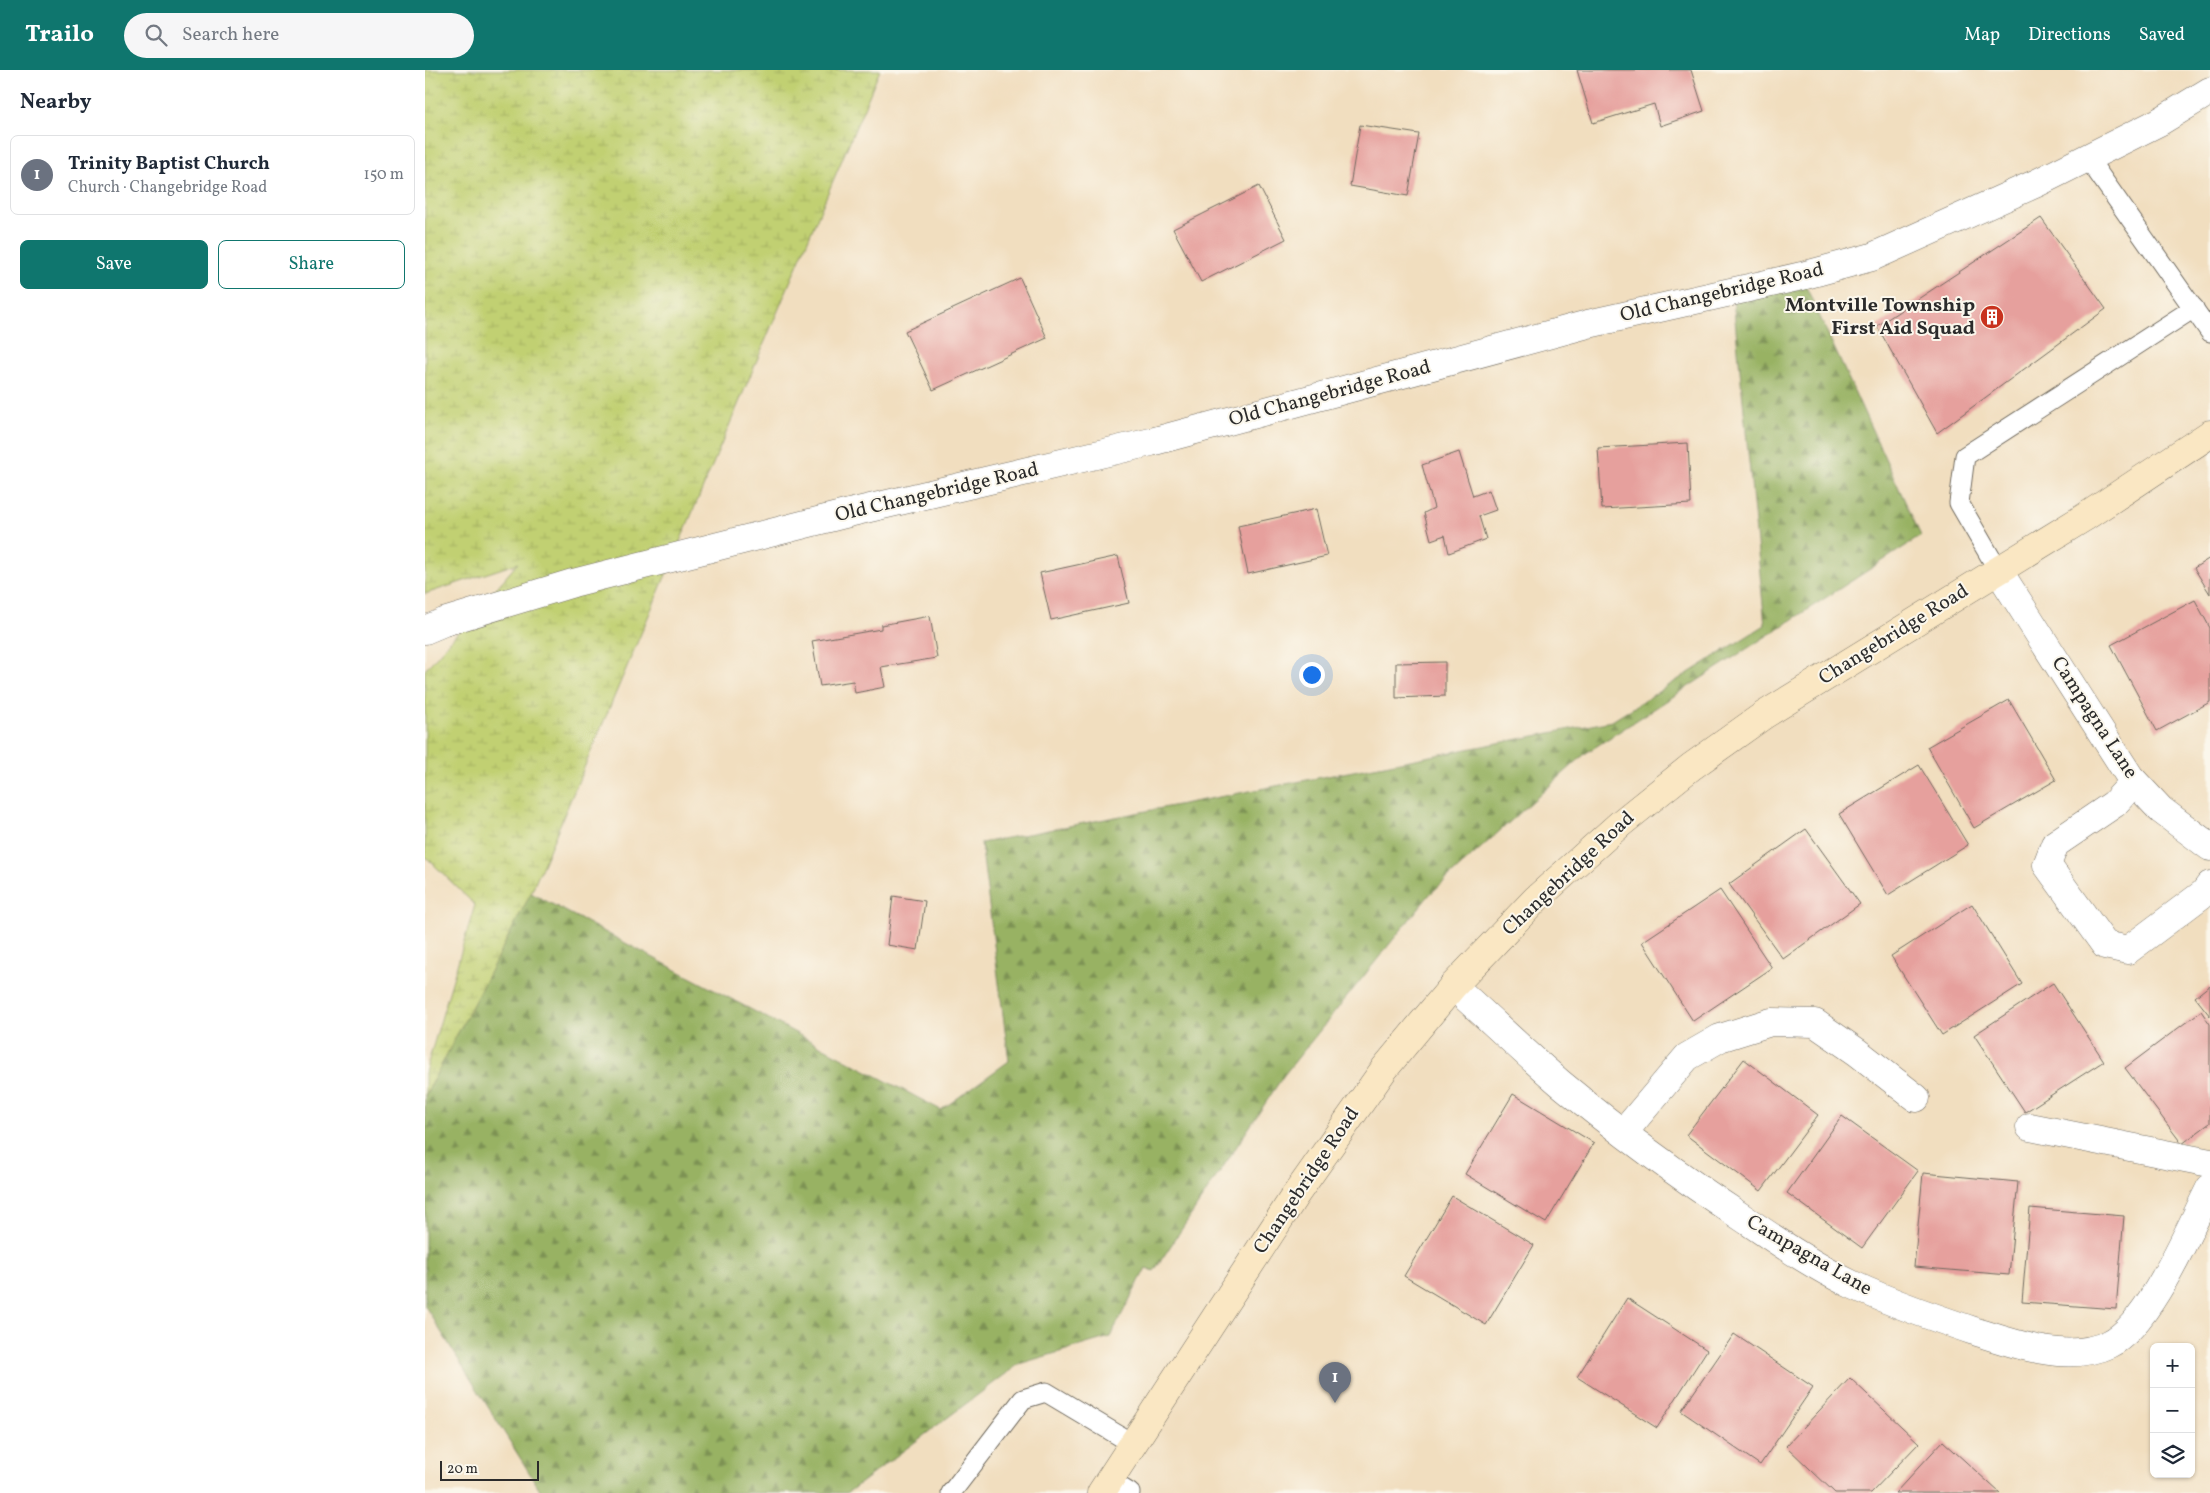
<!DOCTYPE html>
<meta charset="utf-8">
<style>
body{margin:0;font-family:Vollkorn,serif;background:#f6f6f7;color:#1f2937}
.controls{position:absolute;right:15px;bottom:15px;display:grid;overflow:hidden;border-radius:8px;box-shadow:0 1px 4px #0004}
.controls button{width:45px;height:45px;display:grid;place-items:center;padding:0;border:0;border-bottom:1px solid #e0e1e3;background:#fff;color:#1f2937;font:25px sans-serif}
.scale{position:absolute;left:15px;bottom:12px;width:99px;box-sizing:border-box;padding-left:5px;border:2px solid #2b2b2b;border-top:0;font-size:14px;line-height:18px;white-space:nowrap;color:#2b2b2b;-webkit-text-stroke:4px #fbf7ec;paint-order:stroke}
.you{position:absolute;left:886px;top:604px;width:18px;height:18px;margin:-12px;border:4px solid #fff;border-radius:50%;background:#1a73e8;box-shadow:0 0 0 8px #1a73e833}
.badge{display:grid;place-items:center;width:32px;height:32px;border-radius:50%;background:#0f766e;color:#fff;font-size:16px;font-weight:700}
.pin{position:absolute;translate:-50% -41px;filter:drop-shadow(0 1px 2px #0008)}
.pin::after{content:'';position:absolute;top:26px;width:18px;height:15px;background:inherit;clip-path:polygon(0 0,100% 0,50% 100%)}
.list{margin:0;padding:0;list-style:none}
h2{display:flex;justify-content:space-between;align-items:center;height:65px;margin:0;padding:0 20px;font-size:21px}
h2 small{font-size:16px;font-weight:400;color:#747a83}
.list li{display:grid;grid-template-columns:32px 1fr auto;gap:15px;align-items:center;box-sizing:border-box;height:80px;margin:0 10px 10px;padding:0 10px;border:1px solid #e0e1e3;border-radius:8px}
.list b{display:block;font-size:19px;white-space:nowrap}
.list p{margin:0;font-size:16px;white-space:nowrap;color:#747a83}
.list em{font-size:16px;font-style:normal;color:#747a83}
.actions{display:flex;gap:10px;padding:15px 20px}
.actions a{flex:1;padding:11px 0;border:1px solid #0f766e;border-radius:8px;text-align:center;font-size:18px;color:#0f766e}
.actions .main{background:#0f766e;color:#fff}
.icon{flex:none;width:28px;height:28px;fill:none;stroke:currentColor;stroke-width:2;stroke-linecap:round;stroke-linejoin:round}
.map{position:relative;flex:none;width:1785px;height:1423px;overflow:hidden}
header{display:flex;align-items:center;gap:30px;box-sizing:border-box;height:70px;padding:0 25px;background:#0f766e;color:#fff}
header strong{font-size:24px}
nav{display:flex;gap:28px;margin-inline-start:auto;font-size:18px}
.search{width:350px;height:45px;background:#f6f6f7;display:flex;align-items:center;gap:12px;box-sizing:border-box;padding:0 18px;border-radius:28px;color:#747a83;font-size:19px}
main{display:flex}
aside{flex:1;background:#fff}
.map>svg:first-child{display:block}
.forest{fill:url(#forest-firs);stroke:#626e48}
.wetland{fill:url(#wetland-marsh);stroke:#767e4e}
.building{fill:#e6a09d}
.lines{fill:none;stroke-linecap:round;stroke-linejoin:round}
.service-casing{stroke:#706a5f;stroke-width:21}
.minor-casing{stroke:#706a5f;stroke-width:29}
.secondary-casing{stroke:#706a5f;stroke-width:29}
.service{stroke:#fff;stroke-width:19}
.minor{stroke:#fff;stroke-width:28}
.secondary{stroke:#fae7c3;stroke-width:28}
.labels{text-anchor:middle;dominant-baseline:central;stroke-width:4;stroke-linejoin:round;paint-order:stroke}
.street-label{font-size:20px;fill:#2b2b2b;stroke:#fbf7ec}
.poi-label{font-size:20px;font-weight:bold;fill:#2b2b2b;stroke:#fbf7ec;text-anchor:end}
</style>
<header>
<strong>Trailo</strong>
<div class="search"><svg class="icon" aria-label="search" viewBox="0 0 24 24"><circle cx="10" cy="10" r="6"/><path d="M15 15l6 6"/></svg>Search here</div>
<nav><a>Map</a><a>Directions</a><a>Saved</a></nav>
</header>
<main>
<aside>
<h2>Nearby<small></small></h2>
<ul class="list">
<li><span class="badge" style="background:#6b7280">1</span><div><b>Trinity Baptist Church</b><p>Church · Changebridge Road</p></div><em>150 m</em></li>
</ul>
<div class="actions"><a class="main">Save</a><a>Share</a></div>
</aside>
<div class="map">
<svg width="1785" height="1423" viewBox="0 0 1785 1423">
<defs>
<pattern id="forest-firs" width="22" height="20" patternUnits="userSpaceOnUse" patternTransform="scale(1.25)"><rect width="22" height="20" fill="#98b264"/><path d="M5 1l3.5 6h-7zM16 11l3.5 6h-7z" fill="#7c9153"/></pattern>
<pattern id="wetland-marsh" width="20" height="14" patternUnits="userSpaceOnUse" patternTransform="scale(1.25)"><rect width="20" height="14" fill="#c1d072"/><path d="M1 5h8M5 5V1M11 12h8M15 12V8" fill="none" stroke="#a6b363"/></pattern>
</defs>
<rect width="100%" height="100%" fill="#fbf7ec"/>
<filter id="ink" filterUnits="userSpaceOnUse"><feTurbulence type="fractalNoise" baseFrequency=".02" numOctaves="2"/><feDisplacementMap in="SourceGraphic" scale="10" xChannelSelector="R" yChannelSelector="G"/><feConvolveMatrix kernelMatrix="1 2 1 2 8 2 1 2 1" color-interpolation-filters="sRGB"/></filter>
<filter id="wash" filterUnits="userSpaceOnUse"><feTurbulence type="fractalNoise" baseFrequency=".0096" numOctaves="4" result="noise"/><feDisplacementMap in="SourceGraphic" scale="20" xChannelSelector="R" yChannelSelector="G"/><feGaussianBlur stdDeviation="1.12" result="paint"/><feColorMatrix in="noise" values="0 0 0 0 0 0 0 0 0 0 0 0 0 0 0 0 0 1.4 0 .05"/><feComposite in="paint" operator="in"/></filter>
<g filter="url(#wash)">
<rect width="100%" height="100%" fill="#f1debf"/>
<!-- forest -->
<path class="forest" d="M1377,208L1496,466L1161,683L1005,824L859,1005L729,1201L721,1198L685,1267L594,1294L422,1423H117L0,1236V1026L106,823L516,1040L584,991L556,773L1187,651L1340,555L1308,229Z"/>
<!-- wetland -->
<path class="wetland" d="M0,0H455L106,823L0,1026V1003L50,835L0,786V600L93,493L0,524Z"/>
<g id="blocks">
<!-- building -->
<g class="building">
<path d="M1152,0H1266L1279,41L1235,56L1229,34L1168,53Z"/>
<path d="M935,55L994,64L983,126L925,116Z"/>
<path d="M834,116L861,169L776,212L748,159Z"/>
<path d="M1616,148L1681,239L1512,363L1452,256Z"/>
<path d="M595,208L622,268L508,320L480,261Z"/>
<path d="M1263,373L1266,434L1177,439L1173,378Z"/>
<path d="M1034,382L1048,426L1064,420L1071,440L1054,446L1061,469L1024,483L1020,465L1006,470L999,443L1009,438L997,395Z"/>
<path d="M891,439L902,486L823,504L813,456Z"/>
<path d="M693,486L704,533L626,550L615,503Z"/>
<path d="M1785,488V524L1769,498Z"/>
<path d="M1770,530L1785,558V632L1732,661L1686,575Z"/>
<path d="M505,546L512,588L456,597L460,617L430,623L428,611L395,616L387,571L456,559V555Z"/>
<path d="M1020,592V626L971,628V593Z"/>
<path d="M1584,630L1631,710L1549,758L1502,677Z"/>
<path d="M1494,695L1543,775L1463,825L1414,744Z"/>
<path d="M1381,759L1435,834L1358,889L1304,814Z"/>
<path d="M1295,820L1347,898L1268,951L1217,872Z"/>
<path d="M468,826L500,831L493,880L462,875Z"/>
<path d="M1547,834L1597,914L1517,965L1466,886Z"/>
<path d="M1628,913L1679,991L1600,1042L1549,965Z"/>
<path d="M1785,915V946L1770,927Z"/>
<path d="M1776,941L1785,954V1053L1757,1074L1700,998Z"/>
<path d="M1319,989L1393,1045L1336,1121L1261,1065Z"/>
<path d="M1088,1024L1169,1073L1121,1153L1040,1104Z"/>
<path d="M1417,1046L1493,1101L1437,1178L1362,1123Z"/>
<path d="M1498,1103L1593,1112L1584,1205L1489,1197Z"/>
<path d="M1027,1126L1109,1175L1061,1255L979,1206Z"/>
<path d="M1605,1138L1699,1146L1691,1239L1597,1232Z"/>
<path d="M1202,1228L1282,1280L1232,1358L1152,1307Z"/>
<path d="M1309,1264L1388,1317L1335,1395L1256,1341Z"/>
<path d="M1425,1308L1494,1373L1446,1423H1410L1361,1376Z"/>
<path d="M1518,1371L1575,1423H1470Z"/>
</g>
</g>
</g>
<g filter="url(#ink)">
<use href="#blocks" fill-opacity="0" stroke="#706a5f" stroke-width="1"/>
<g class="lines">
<!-- service casing -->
<g class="service-casing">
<g id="service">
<path d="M1662,87L1785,262"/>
<path d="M1573,500L1534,433L1540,386L1769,238"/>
<path d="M684,1410L705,1423"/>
<path d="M526,1423L598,1329L621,1322L708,1374"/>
</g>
</g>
<!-- minor casing -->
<g class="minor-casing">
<g id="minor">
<path d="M1573,500L1705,707L1736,740L1785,777"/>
<path d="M0,560L19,552L148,513L428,442L726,372L1163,254L1377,206L1447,187L1612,113L1734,52L1785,21"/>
<path d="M1709,712L1689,734L1630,774L1622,795L1680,875L1703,880L1779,823L1785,815"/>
<path d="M1028,916C1064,948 1099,982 1135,1013C1194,1062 1257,1108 1321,1150C1355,1173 1390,1197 1428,1215C1467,1233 1508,1247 1549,1261C1591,1274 1642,1294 1684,1274C1724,1256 1765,1157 1785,1118"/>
<path d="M1605,1057L1785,1093"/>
<path d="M1199,1062L1262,987L1295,968L1346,952L1390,953L1432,982L1491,1028"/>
</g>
</g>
<!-- secondary casing -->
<g class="secondary-casing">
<path id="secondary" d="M676,1423L869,1127L960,998L1028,916L1111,829L1195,754L1266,697L1339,645L1660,447L1785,364"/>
</g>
<!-- service -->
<use href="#service" class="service"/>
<!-- minor -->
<use href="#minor" class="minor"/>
<!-- secondary -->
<use href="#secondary" class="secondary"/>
</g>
</g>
<!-- icons -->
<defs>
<g id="building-disc" transform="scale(1.25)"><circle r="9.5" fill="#c8321e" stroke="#fbf7ec"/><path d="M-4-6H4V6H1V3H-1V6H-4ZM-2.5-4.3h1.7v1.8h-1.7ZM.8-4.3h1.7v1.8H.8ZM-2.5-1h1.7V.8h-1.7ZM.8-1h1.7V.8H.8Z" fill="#fff"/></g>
</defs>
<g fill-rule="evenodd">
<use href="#building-disc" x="1567" y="247"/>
</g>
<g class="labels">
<!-- street labels -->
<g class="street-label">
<text transform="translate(1297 223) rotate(-13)">Old Changebridge Road</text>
<text transform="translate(905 324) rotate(-15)">Old Changebridge Road</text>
<text transform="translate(512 423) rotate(-13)">Old Changebridge Road</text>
<text transform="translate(1469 565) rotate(-32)">Changebridge Road</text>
<text transform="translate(1669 648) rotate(57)">Campagna Lane</text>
<text transform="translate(1144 804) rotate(-43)">Changebridge Road</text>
<text transform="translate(882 1111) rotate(-56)">Changebridge Road</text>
<text transform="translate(1384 1186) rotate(30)">Campagna Lane</text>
</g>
<!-- poi labels -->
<g class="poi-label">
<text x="1550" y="236">Montville Township<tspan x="1550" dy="23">First Aid Squad</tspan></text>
</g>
</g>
</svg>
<div class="controls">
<button>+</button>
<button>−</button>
<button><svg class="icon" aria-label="layers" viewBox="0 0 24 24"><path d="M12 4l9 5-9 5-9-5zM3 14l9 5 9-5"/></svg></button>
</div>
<div class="scale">20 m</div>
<div class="you"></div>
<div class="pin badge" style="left:910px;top:1333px;background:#6b7280">1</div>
</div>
</main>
